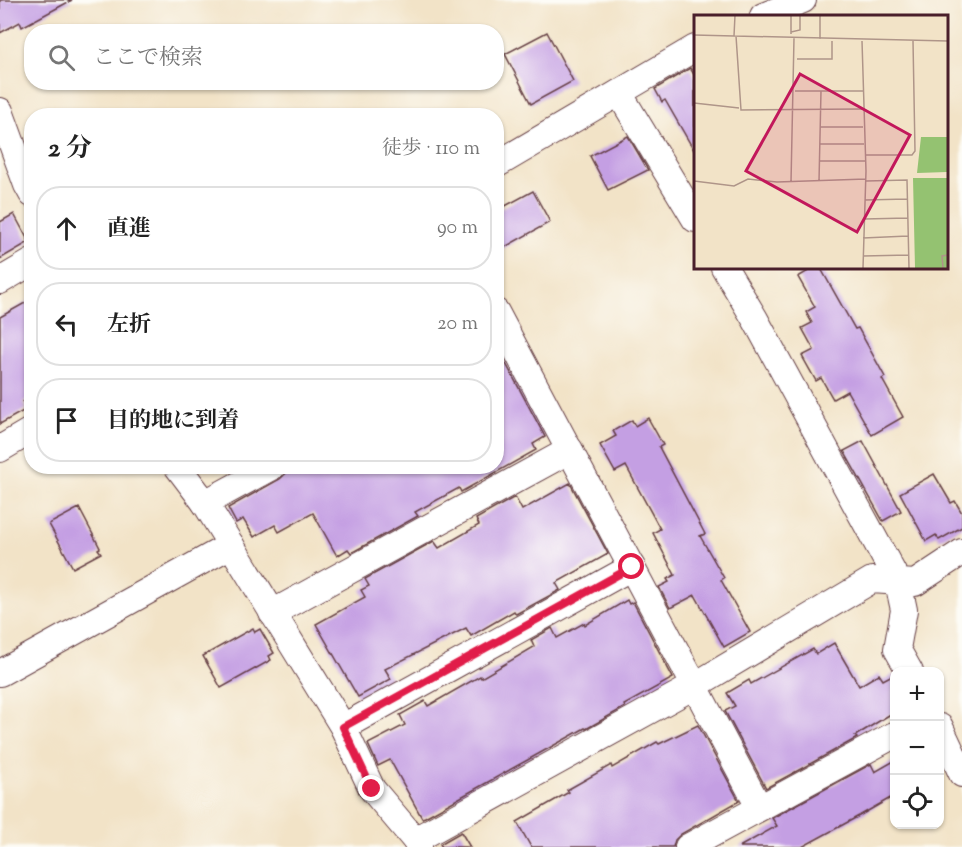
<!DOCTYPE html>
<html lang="ja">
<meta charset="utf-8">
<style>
body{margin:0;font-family:"Sorts Mill Goudy","Noto Serif JP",serif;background:#f6f6f6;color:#222}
.controls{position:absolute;right:18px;bottom:18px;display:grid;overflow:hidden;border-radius:12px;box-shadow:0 2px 4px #0004}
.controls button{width:54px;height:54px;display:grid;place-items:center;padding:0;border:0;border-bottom:2px solid #e0e0e0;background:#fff;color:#222;font:30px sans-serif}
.stop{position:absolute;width:18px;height:18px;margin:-14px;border:4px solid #e11d48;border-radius:50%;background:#fff}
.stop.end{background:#e11d48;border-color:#fff;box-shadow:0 2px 6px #0008}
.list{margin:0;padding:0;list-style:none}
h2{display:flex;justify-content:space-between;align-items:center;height:78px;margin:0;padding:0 24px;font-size:26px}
h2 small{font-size:20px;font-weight:400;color:#767676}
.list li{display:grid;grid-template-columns:39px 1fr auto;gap:18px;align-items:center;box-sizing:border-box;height:84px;margin:0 12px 12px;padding:0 12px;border:2px solid #e0e0e0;border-radius:24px}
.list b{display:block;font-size:22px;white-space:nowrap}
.list em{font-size:20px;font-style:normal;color:#767676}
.icon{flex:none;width:33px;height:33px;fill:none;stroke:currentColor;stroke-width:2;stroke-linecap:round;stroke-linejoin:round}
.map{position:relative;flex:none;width:962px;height:847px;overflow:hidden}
.search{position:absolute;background:#fff;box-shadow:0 2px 4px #0004;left:24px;top:24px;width:480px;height:66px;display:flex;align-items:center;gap:15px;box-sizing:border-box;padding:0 21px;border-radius:24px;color:#767676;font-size:22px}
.panel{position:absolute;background:#fff;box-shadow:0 2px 4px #0004;left:24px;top:108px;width:480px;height:366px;border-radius:24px}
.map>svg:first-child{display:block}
.building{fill:#c49fe3}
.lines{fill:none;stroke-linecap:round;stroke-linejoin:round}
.minor-casing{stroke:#633c42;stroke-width:28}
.minor{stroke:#fff;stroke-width:26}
.route{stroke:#e11d48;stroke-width:8}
.inset-road{fill:none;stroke:#af9589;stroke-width:1.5}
.view{fill:#c2185b;fill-opacity:0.15;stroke:#c2185b;stroke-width:3}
.inset-edge{fill:none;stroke:#4a1f2b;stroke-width:3}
</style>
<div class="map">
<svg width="962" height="847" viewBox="0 0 962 847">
<rect width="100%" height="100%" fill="#fdfcf7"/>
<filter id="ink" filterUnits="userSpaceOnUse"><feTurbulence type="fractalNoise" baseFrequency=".0167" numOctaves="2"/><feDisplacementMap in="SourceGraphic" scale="12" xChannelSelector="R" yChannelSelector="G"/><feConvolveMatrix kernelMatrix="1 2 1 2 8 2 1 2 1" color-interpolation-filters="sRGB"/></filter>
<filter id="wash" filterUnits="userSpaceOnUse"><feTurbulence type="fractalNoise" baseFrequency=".008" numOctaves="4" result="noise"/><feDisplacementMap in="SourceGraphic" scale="24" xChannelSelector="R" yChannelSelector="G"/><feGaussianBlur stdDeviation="1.35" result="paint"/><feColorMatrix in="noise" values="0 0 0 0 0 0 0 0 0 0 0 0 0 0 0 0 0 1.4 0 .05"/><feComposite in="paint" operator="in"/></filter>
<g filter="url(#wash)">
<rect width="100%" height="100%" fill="#f2e3c7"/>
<g id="blocks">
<!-- building -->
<g class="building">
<path d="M0,0H72L22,27L20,22L0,33Z"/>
<path d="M547,32L573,81L531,104L505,54Z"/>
<path d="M690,68L695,76V152L665,100L662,102L655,89Z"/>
<path d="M628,136L648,170L608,190L590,156Z"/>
<path d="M533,191L550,222L496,252V211Z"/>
<path d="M14,214L29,242L0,259V222Z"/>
<path d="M815,267H820L855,329L858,328L885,377L882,379L903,417L872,435L847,391L833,399L821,378L816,381L802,356L814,350L802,328L812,323L806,312L815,307L798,277Z"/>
<path d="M32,299V397L23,402L27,409L0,424V317Z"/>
<path d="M496,345L545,437L533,444L536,450L461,492L459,488L415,512L418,516L351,553L348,549L337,556L313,513L279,532L275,525L254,537L243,519L236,523L228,508L280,479L286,473L288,466H496Z"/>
<path d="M648,418L663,445L659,447L705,534L700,536L724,578L721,580L750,632L724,647L695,595L670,608L659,587L669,582L667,579L675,575L653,533L660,529L626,466L615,472L600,445L616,436L613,431L632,420L635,426Z"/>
<path d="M863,441L901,511L883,521L844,451Z"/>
<path d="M934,474L951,503L955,501L962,513V527L939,540L936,535L926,541L900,493Z"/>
<path d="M570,483L608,554L556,583L560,590L516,614L514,611L471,636L466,628L385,669L391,679L358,697L316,624L365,597L361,590L369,586L365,579L434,541L439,548L479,525L476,519L515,497L522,510Z"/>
<path d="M79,508L100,548L98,549L101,553L73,568L49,524Z"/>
<path d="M627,600L629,604L633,602L673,678L624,705L625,707L586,729L585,728L425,817L422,818L390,760L378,766L368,744L405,725L400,715L425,701L428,706L480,676L481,678L534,647L531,640L552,628L557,638L584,623L585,625Z"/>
<path d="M253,628L255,632L260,629L274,653L269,656L271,660L221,688L203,656Z"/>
<path d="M834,643L859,686L879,674L883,680L894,674V712L855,736L857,738L766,788L725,711L735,706L727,693L749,680L751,684L813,649L816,654Z"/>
<path d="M698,725L739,801L681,834L675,840L673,847H531L517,822L569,792L567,790L611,765L612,768L657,742L659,744Z"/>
<path d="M894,761V796L859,816L802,847H739L777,826L772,818L871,764L875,772Z"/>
<path d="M461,832L470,847H442L440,844Z"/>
</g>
</g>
</g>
<g filter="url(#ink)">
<use href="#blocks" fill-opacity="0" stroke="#633c42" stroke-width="1.5"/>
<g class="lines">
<!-- minor casing -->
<g class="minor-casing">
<g id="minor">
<path d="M763,16L803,0"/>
<path d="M619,93L695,219"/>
<path d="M0,111L27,185L32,194"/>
<path d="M496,165L695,48"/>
<path d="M724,267L755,319L898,582L904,610L897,649L910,672"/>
<path d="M0,281L32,262"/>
<path d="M496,312L759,807"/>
<path d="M0,449L32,430"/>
<path d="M177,466L205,503L343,727L372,789L415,840L419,847"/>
<path d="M205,503L273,466"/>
<path d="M272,613L570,450"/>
<path d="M0,673L231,545"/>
<path d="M343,727L632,567"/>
<path d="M940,727L962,774"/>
<path d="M415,840L694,686L872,580L915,583L962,552"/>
<path d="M688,847L894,735"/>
</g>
</g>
<!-- minor -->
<use href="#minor" class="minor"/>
</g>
</g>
<g class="lines" filter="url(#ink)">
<!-- route -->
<path class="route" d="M372,789L343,727L632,567"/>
</g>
<!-- overview -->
<g transform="translate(694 15)">
<rect width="254" height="254" fill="#f2e3c7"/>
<path d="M227,122H253V157L223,158ZM219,163H253V253H221Z" fill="#94c271"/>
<path class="inset-road" d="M97,17L106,15V0M97,19V0M0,20L254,26M40,21L41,0M42,21L47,95L168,94M126,24V0M168,26L172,156L169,253M103,44H138V26M101,76H169M0,88L45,93M126,112H169M126,129H170M171,140H218L221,136L219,26M125,146H171M0,166L40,171L54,164L83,167L172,164M125,166L127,76M172,166L213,165L215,253M97,167L100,23M171,185L213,184M170,204L214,203M169,223L214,221M169,241L215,240M249,253L248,241L254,240"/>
<path class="view" d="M106,59L216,120L163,217L52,156Z"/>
<rect width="254" height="254" class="inset-edge"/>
</g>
</svg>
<div class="controls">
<button>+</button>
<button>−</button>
<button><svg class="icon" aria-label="locate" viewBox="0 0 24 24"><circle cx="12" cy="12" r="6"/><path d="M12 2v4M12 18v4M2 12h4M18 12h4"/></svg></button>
</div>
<div class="stop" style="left:632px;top:567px"></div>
<div class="stop end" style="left:372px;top:789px"></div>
<div class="search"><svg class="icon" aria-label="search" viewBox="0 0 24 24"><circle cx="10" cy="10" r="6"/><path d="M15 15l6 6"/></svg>ここで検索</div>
<section class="panel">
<h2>2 分<small>徒歩 · 110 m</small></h2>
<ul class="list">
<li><svg class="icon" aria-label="ahead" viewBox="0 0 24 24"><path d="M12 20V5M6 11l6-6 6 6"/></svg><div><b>直進</b></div><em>90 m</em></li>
<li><svg class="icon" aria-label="left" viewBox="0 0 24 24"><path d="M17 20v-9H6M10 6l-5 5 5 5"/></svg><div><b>左折</b></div><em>20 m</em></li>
<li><svg class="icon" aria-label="arrive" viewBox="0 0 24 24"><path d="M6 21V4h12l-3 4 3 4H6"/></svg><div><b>目的地に到着</b></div></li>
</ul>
</section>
</div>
